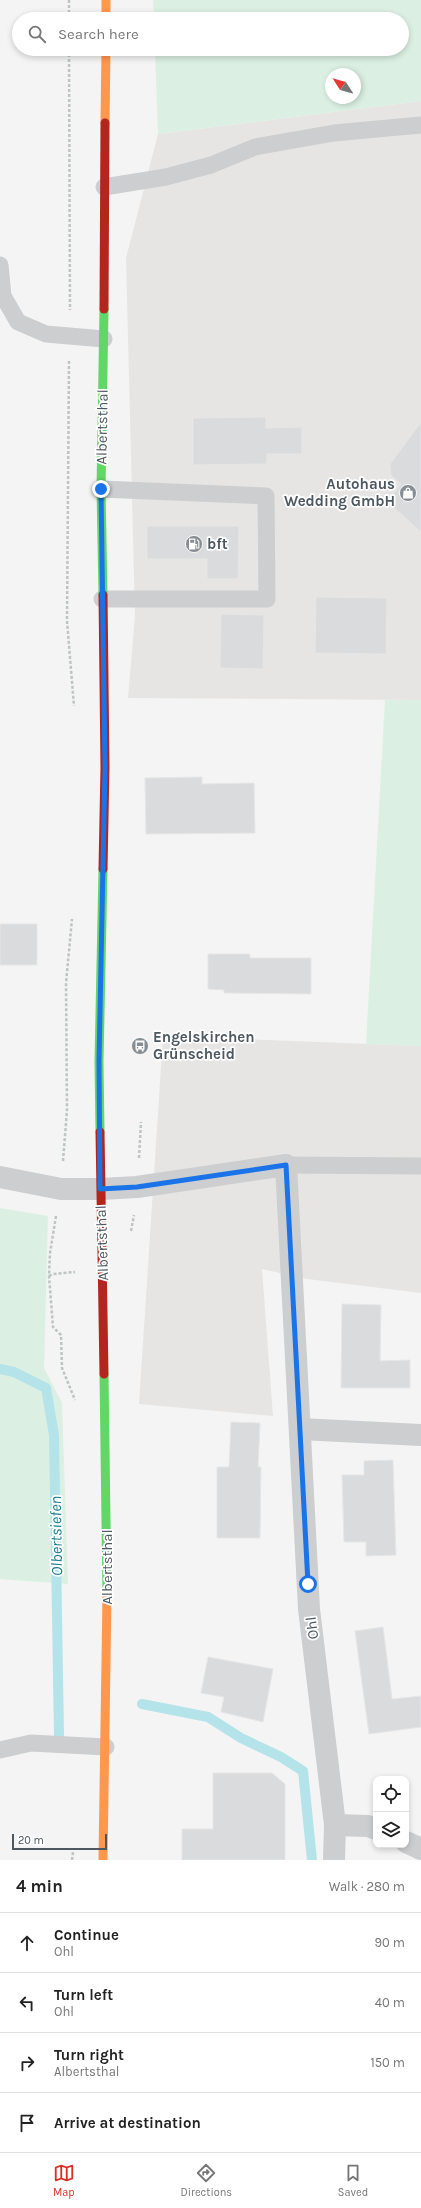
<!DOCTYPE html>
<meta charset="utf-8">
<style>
body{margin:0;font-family:Karla,sans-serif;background:#f6f6f6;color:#222}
.controls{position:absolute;right:12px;bottom:12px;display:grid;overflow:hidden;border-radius:8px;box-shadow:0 2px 6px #0003}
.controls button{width:36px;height:36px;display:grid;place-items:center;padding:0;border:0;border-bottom:1px solid #e0e0e0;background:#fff;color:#222;font:20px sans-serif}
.compass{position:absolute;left:325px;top:68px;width:36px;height:36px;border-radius:50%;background:#fff;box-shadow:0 2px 6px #0003;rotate:306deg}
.scale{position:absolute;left:12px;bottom:10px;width:95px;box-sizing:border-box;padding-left:4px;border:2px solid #4c575f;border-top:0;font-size:11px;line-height:14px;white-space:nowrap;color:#4c575f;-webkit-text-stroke:3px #fff;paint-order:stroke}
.stop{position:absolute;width:12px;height:12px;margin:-9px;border:3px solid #1a73e8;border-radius:50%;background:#fff}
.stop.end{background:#1a73e8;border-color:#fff;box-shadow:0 1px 4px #0008}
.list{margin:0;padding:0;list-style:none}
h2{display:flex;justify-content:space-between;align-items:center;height:52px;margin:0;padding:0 16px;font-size:17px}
h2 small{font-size:13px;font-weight:400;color:#767676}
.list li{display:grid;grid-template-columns:26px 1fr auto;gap:12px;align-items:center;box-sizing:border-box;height:60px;padding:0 16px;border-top:1px solid #e0e0e0}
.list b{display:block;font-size:15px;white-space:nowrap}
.list p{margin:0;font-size:13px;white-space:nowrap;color:#767676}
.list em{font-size:13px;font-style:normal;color:#767676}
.icon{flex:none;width:22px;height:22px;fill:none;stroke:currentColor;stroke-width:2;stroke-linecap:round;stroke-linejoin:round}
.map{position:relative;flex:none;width:421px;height:1860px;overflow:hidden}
.search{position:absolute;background:#fff;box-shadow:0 2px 6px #0003;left:12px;right:12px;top:12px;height:44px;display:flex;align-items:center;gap:10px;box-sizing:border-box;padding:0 14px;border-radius:22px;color:#767676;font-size:15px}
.sheet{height:292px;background:#fff}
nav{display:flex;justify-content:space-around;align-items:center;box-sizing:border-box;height:56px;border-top:1px solid #e0e0e0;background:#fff;font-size:11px;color:#767676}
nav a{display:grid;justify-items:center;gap:2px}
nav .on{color:#d93025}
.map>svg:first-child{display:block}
.commercial{fill:#e7e5e3}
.green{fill:#dbf0e2;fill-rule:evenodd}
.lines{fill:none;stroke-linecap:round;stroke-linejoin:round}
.stream{stroke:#b4e3ea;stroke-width:10}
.building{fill:#dadbdc;stroke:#e6e6e6}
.path{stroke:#bcc5c2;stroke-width:2.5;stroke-dasharray:3 2;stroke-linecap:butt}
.lane{stroke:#cccecf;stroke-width:17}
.street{stroke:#cccecf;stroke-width:22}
.fast{stroke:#63d668;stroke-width:9}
.slow{stroke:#ff974d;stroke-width:9}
.jam{stroke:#b3261e;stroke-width:9}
.route{stroke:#1a73e8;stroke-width:5}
.labels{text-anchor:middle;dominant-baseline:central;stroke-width:3.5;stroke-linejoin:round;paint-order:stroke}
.street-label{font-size:15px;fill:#4c575f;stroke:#fff}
.poi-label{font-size:15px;font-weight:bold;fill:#4c575f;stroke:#fff;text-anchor:start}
.water-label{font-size:16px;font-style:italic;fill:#197f8e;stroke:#fff}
</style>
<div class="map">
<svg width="421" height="1860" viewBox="0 0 421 1860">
<rect width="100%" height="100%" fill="#f4f4f4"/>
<!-- commercial -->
<g class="commercial">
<path d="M421,101V700L128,698L135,616L126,258L158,134Z"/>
<path d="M163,1036L421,1046V1293L307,1279L262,1269L273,1416L139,1404Z"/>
</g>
<!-- green -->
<g class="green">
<path d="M153,0H421V101L158,134L155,49H402V19H154ZM331,74H355V98H331Z"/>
<path d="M385,700H421V1046L366,1044Z"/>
<path d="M0,1208L48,1216L44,1368L62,1403L68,1584L0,1579Z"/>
</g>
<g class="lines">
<!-- stream -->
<g class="stream">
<path d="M0,1369L14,1372L46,1388L54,1435L59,1736"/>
<path d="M142,1704L208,1717L241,1738L281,1757L303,1771L312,1860"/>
</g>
</g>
<!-- building -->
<g class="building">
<path d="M266,417V428L302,427V454H267V464L193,465V418Z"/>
<path d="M421,422V532L392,506V496L401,484L391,475L390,464Z"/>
<path d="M147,526H239L238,579H207V559H147Z"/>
<path d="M316,597L387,598L386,654L315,653Z"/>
<path d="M221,614L264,615L263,669L220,668Z"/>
<path d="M202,777V784L254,783L255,833L146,834L145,778Z"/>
<rect x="0" y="924" width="37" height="41"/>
<path d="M208,954H250V958H311V994L224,993V990L208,989Z"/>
<path d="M342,1304L381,1305L380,1361L410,1360V1388H341Z"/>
<path d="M231,1422L260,1423L258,1467H261L260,1538H217V1467H229Z"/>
<path d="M393,1460L396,1555L366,1556V1542H344L342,1475H364V1461Z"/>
<path d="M383,1627L392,1699L421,1696V1727L369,1734L355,1631Z"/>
<path d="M208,1657L273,1669L263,1722L221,1712L224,1697L201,1693Z"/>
<path d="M213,1773H272L285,1784V1860H182V1829H213Z"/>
</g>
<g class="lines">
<!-- path -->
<g class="path">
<path d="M69,0V19"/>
<path d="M69,49L70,310"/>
<path d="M69,361L67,621L74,706"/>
<path d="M139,1158L141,1122"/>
<path d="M63,1161L67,1110L66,983L72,919"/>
<path d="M56,1216L50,1253L49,1276L53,1327L61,1335L62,1368L75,1400"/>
<path d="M131,1231L134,1215"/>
<path d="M49,1276L53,1274L75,1272"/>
<path d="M72,1860L73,1852"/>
</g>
<!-- lane -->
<g class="lane">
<path d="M104,187L166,177L211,165L255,147L334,133L421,125"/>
<path d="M0,265L3,296L18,322L46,334L104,339"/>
<path d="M101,489L266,496L267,599H102"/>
<path d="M286,1165L421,1166"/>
<path d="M0,1750L31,1743L106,1747"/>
</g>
<!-- street -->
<g class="street">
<path d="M0,1177L61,1189H100L137,1187L286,1165L309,1609L335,1825L334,1860"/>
<path d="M300,1429L421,1435"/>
<path d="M335,1825L368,1826L376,1829"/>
<path d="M406,1842L421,1849"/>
</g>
<!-- fast -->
<g class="fast">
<path d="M103,595L101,489L104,309"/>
<path d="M100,1132L99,1062L103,869"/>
<path d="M104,1374L107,1594"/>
</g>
<!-- slow -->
<g class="slow">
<path d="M106,0V19"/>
<path d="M105,123L106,49"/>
<path d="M103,1860L107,1594"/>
</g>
<!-- jam -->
<g class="jam">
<path d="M104,309L105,123"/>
<path d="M103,595L105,767L103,869"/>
<path d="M100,1132L104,1374"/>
</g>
</g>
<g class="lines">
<!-- route -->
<path class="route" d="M101,489L105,767L99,1062L100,1189L137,1187L286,1165L308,1584"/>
</g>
<!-- icons -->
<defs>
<g id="shop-disc" transform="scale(0.9)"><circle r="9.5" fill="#878e93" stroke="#fff"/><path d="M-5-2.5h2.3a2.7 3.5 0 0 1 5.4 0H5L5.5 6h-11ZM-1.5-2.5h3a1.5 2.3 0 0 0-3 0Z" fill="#fff"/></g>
<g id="fuel-disc" transform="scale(0.9)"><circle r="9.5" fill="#878e93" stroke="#fff"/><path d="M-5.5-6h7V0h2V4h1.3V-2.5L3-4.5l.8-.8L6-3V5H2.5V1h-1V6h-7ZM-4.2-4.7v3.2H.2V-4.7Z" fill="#fff"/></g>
<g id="bus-disc" transform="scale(0.9)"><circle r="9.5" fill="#878e93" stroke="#fff"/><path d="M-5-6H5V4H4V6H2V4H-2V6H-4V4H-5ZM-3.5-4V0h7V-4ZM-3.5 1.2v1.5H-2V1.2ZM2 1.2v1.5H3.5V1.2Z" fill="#fff"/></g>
</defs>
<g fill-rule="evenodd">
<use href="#shop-disc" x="408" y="493"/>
<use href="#fuel-disc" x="194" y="544"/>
<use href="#bus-disc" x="140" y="1046"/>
</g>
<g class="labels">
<!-- street labels -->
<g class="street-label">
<text transform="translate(102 427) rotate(-89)">Albertsthal</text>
<text transform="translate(102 1243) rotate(-92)">Albertsthal</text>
<text transform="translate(107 1567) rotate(-90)">Albertsthal</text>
<text transform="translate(312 1628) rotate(-97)">Ohl</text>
</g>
<!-- poi labels -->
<g class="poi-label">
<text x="395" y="484" text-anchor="end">Autohaus<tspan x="395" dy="17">Wedding GmbH</tspan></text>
<text x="207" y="544">bft</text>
<text x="153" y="1037">Engelskirchen<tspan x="153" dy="17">Grünscheid</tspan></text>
</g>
<!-- water labels -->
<g class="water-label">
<text transform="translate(56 1536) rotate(-91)">Olbertsiefen</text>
</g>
</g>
</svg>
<div class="controls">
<button><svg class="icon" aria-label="locate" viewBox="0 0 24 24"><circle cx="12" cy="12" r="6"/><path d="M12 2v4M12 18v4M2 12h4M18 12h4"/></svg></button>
<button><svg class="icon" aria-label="layers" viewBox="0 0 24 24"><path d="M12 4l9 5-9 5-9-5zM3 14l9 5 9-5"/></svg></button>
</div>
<svg class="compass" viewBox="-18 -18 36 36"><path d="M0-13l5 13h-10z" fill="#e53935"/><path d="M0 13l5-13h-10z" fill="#767676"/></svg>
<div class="scale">20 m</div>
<div class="stop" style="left:308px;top:1584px"></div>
<div class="stop end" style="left:101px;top:489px"></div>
<div class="search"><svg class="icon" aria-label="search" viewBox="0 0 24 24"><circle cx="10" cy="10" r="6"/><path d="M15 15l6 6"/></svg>Search here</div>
</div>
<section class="sheet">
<h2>4 min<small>Walk · 280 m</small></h2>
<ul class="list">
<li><svg class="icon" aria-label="ahead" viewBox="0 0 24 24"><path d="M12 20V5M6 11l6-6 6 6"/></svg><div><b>Continue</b><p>Ohl</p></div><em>90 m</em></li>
<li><svg class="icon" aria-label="left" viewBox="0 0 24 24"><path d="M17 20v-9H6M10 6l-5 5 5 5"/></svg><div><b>Turn left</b><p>Ohl</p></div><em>40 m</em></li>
<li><svg class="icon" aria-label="right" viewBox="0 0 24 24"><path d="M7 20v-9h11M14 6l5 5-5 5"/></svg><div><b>Turn right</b><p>Albertsthal</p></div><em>150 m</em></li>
<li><svg class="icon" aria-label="arrive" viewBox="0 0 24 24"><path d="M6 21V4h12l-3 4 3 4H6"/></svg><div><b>Arrive at destination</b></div></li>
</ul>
</section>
<nav>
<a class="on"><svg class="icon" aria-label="map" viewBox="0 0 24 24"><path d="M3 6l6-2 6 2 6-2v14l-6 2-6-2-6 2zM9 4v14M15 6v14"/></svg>Map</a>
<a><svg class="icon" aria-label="directions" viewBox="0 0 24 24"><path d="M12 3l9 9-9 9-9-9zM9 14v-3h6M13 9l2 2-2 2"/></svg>Directions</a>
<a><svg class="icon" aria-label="saved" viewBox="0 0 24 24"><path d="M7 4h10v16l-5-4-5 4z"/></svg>Saved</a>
</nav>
